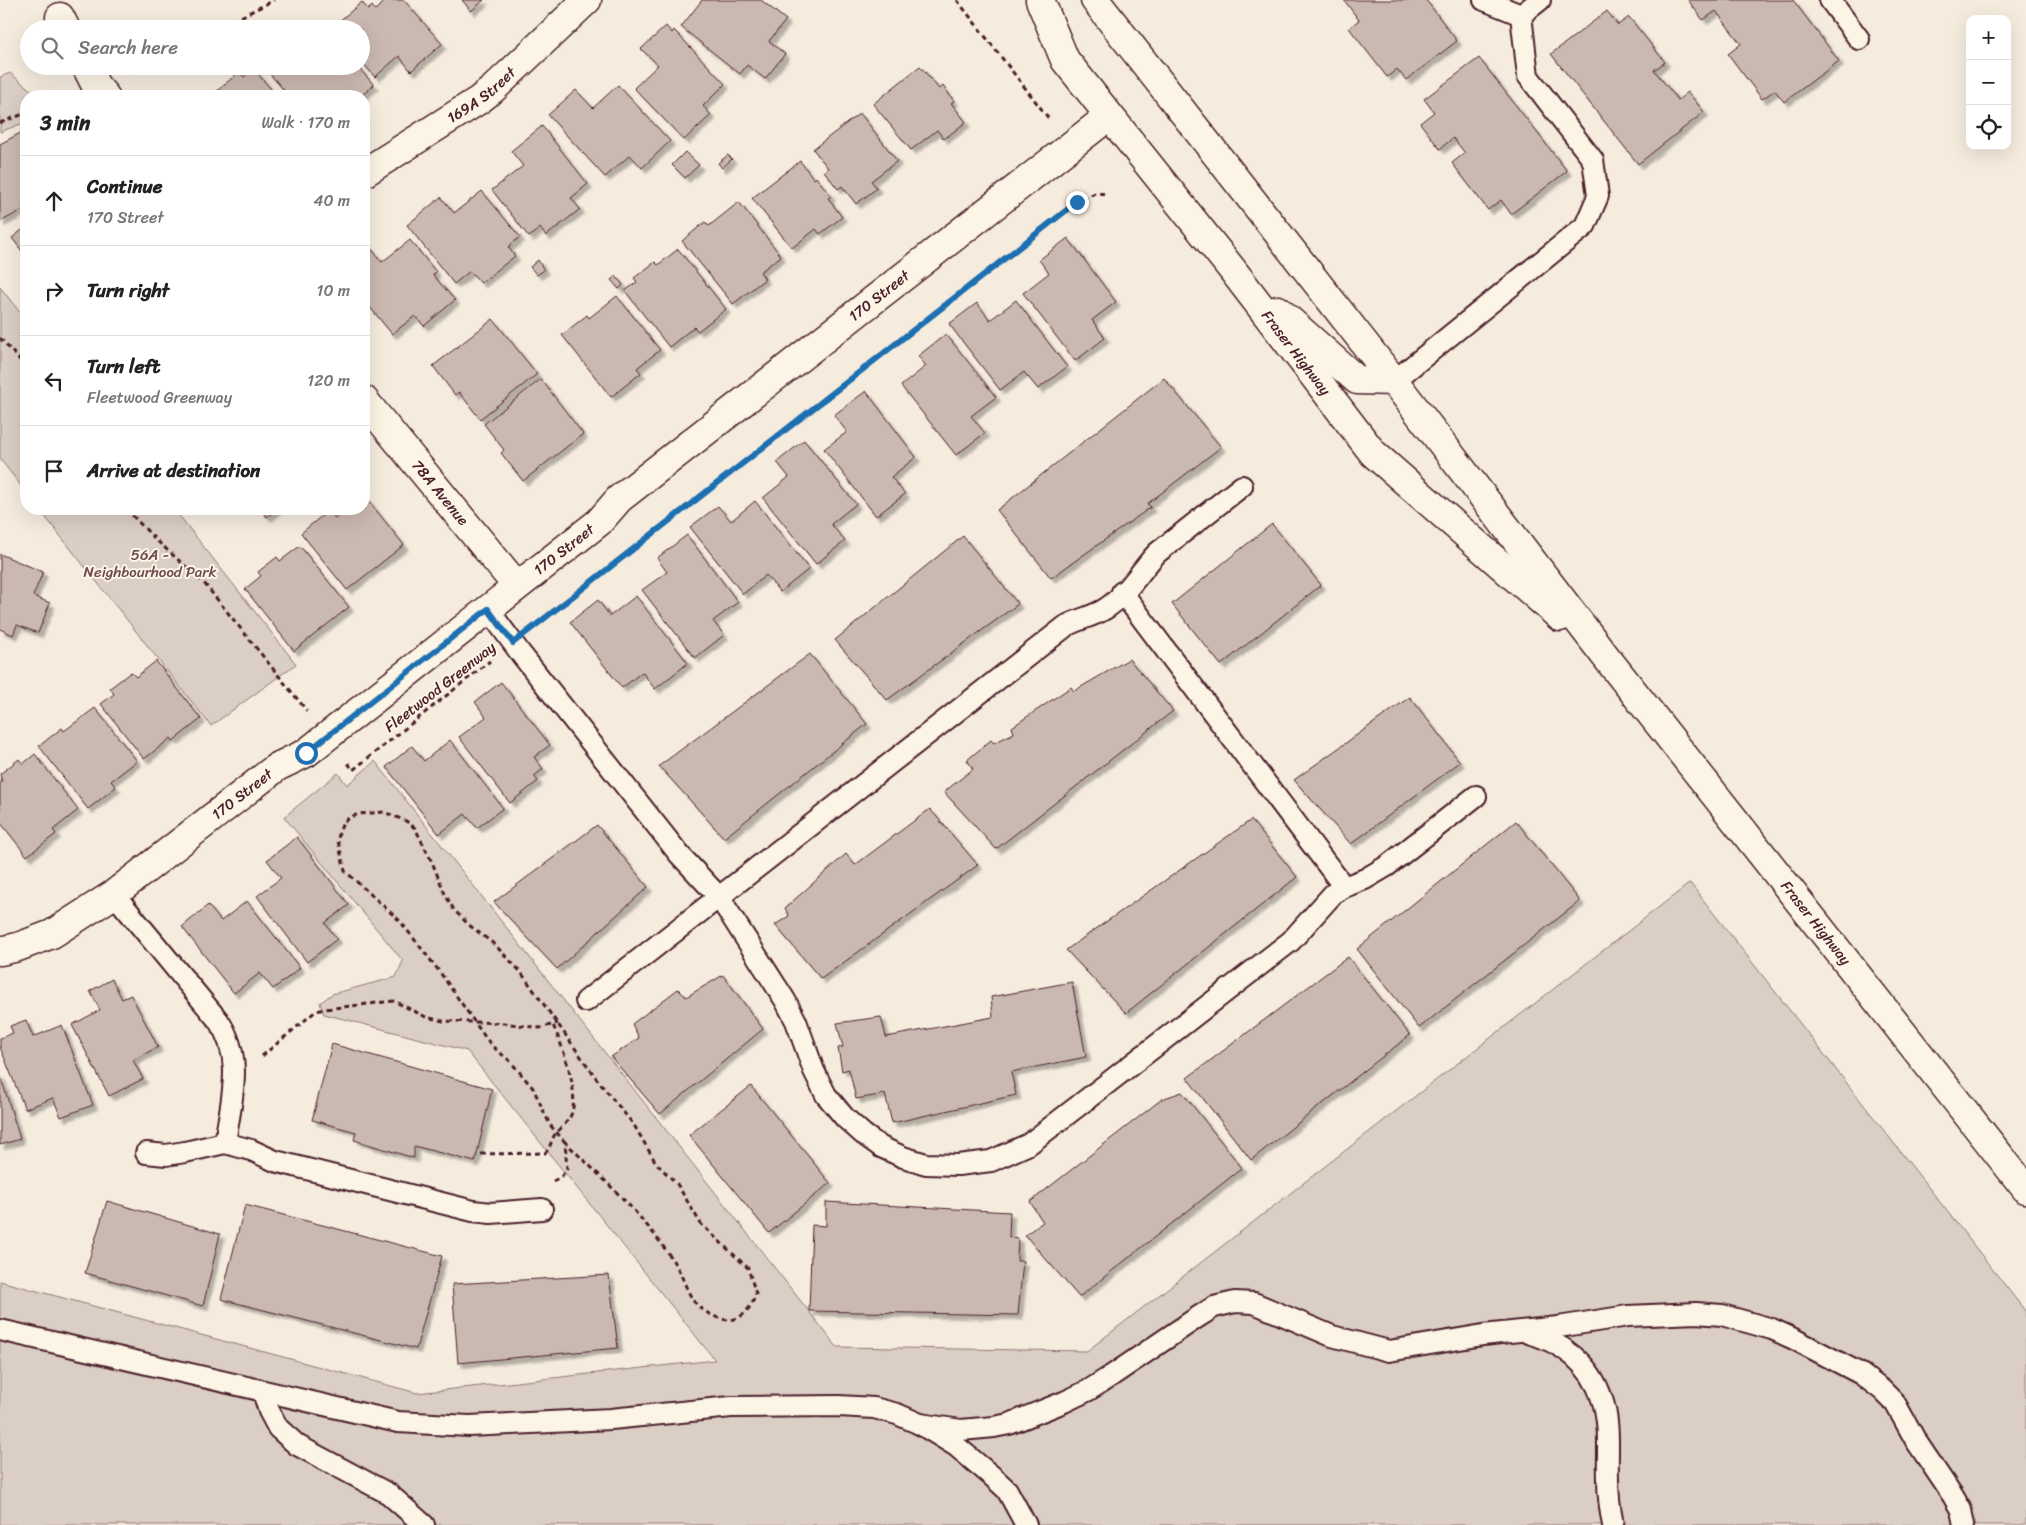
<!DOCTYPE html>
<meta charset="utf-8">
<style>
body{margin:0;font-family:Sriracha,sans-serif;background:#f6f6f6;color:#222}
.controls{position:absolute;right:15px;top:15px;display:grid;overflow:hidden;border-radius:10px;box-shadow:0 5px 20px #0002}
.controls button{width:45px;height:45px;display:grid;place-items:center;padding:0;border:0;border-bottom:1px solid #e0e0e0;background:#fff;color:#222;font:25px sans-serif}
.stop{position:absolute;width:15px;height:15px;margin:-11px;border:4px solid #1f6fb2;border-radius:50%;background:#fff}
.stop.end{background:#1f6fb2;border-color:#fff;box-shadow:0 1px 5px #0008}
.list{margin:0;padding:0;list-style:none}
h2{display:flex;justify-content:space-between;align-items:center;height:65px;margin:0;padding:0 20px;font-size:21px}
h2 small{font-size:16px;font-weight:400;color:#767676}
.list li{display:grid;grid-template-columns:32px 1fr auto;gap:15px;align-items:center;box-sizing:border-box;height:90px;padding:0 20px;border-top:1px solid #e0e0e0}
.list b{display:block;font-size:19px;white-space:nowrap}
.list p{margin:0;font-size:16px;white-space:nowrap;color:#767676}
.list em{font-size:16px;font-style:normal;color:#767676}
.icon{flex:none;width:28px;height:28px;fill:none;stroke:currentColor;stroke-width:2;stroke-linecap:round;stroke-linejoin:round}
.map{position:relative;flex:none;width:2026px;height:1525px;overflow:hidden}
.search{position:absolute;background:#fff;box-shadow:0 5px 20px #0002;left:20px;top:20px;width:350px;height:55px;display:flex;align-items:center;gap:12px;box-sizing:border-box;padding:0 18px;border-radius:28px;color:#767676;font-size:19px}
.panel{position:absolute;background:#fff;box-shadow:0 5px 20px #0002;left:20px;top:90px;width:350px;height:425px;border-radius:20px}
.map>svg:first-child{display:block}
.green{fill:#dbcec4;stroke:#927678}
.building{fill:#cab9b1;stroke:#4a1f2b;filter:url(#shadow)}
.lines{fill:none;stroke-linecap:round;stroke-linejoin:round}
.service-casing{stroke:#4a1f2b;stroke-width:24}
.minor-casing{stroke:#4a1f2b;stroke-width:31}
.primary-casing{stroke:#4a1f2b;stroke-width:31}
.path{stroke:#4a1f2b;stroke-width:3;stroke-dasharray:5 4;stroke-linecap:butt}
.service{stroke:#fcf5e5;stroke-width:20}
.minor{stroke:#fcf5e5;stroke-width:28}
.primary{stroke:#fcf5e5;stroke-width:28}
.route{stroke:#1f6fb2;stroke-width:6}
.labels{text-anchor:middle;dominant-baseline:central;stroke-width:4;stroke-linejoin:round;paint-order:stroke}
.street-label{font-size:15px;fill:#4a1f2b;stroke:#fcf5e5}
.park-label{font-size:15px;fill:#6e4b51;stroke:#fcf5e5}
</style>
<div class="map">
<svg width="2026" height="1525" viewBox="0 0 2026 1525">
<defs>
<filter id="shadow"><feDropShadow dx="4.5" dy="4.5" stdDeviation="1" flood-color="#0004"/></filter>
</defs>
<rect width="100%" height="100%" fill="#f5ecde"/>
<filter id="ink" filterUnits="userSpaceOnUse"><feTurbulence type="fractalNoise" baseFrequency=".02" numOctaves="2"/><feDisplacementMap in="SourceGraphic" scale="10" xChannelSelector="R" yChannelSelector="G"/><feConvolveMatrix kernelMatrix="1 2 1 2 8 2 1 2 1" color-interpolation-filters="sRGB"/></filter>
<g filter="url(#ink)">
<!-- green -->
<g class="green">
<path d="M10,73L38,96H26V122L0,132V77Z"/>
<path d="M0,287L26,320V492L0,459Z"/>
<path d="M39,509H174L296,664L211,726Z"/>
<path d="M375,761L837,1347L1087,1351L1690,883L2026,1312V1525H0V1281L417,1393L715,1360L467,1051L324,1014L320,1003L332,994L396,977L403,961L284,817L338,773L347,785Z"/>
</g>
<!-- building -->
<g class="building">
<path d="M387,0H404L442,44L411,71L399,56L375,77L361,61V29L332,27L362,2L368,10L372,6L375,10Z"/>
<path d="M462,0H484L471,11Z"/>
<path d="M702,0H761L786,20L769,41L785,54L765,79L747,65L740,74L681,27Z"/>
<path d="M1344,0H1426L1457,41L1406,80L1397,69L1387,77L1349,28L1359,20Z"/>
<path d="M1688,0H1793L1839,61L1784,102L1775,90L1762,99L1728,54L1741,44L1716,11L1703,20Z"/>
<path d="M1607,11L1618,25L1629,17L1665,62L1654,70L1678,100L1688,92L1704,112L1638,164L1551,54Z"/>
<path d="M666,26L672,33L674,30L725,84L703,106L711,115L684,140L634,88L658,65L641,49Z"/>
<path d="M1479,58L1567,171L1511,214L1501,200L1488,210L1452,163L1465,153L1453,138L1440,149L1420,123L1434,112L1424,99Z"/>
<path d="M263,66H357L374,85L361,96H289Z"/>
<path d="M920,66L939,89L943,86L954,101L951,103L966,122L944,139L937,130L911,150L873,104Z"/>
<path d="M253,68L277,96H222L217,91L239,72L244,77Z"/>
<path d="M618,85L670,141L642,168L630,155L605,177L548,115L576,90L593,108Z"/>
<path d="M860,113L897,161L871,181L877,188L856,204L842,186L838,189L824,171L828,168L813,149Z"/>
<path d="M542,126L588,184L571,198L580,209L546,236L540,228L529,237L492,190L523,166L511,151Z"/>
<path d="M26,130V208L0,222V144Z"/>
<path d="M685,152L699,165L685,178L672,165Z"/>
<path d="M728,155L732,159L722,168L718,163Z"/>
<path d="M800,161L814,179L816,177L831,196L828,198L842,217L820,234L816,229L792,248L752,198Z"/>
<path d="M482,191L520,237L508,247L515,256L481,283L470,271L454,284L407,225L441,197L454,213Z"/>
<path d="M739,202L781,256L760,272L765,279L733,304L682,241L705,222L709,226Z"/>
<path d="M26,227V256L12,238Z"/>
<path d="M1068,238L1116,302L1092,320L1105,338L1075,361L1023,293L1049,273L1039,260Z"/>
<path d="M410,240L436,272L433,275L455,300L424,326L415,316L392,334L364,300V251L369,246L382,262Z"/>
<path d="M678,249L726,309L698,331L694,327L669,347L625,291L637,282L634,278L655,262L658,265Z"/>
<path d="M538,260L544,270L537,275L530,267Z"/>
<path d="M616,276L623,285L619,289L611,280Z"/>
<path d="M617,296L660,350L637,368L641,373L611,397L562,335L587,315L589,318Z"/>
<path d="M1016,300L1067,367L1038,389L1024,372L1000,390L949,324L977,303L990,320Z"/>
<path d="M493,319L537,374L480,419L459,392L455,395L433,366Z"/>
<path d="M946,334L996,397L971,416L985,433L956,455L901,386L926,366L918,356Z"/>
<path d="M1164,378L1221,447L1147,504L1151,507L1051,578L997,510Z"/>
<path d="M541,379L583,434L523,481L501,453L504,450L484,424Z"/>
<path d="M866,391L916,457L891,477L905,494L876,516L824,449L847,432L834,415Z"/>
<path d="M804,440L856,504L831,524L845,541L816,564L763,498L789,477L777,462Z"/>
<path d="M364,495L404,545L347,590L301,533L329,510L335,518L347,509H364Z"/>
<path d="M755,501L809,569L780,592L766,575L743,594L690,527L718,506L731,521Z"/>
<path d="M260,509H277L267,517Z"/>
<path d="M1272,524L1321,585L1221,665L1172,604Z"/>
<path d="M687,535L738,602L713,621L724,635L695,658L642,590L667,572L657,558Z"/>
<path d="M963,536L1018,604L887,700L835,640Z"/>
<path d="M300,546L349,607L294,651L245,589L261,576L258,572L277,557L280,561Z"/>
<path d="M0,554L43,572L33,596L50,603L38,633L17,625L13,635L0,629Z"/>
<path d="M636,596L688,663L655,689L642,672L622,688L570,622L598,600L610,616Z"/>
<path d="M810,654L867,724L724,838L659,766Z"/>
<path d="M1129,659L1173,711L996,849L944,792L973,769L967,760L991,740L994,743L1014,733L1012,727L1071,687L1074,691Z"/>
<path d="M156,661L201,719L173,741L171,738L144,759L101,704L114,694L110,688L131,672L136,677Z"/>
<path d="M501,682L550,745L534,757L543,769L534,776L538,781L510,803L459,737L486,717L475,702Z"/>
<path d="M1410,697L1460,762L1351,844L1294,780Z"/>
<path d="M95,708L137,761L111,781L116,787L88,809L39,746L62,728L64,731Z"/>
<path d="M450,740L503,808L477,828L465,814L439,834L386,767L412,746L424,761Z"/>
<path d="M35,754L78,810L53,830L56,834L27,856L0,822V783L2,782L0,774L19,759L23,764Z"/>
<path d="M930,809L978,865L821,979L775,925L789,916L785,908L846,854L855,865Z"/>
<path d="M1251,820L1297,877L1126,1013L1066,950Z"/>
<path d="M1516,821L1580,901L1419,1028L1357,949Z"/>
<path d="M597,825L648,887L557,969L494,902Z"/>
<path d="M297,837L349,905L325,923L337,939L307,962L257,896L281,878L267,860Z"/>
<path d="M247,901L300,968L273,989L260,973L234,993L182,927L208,905L221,921Z"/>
<path d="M1348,957L1410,1035L1251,1160L1187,1078Z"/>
<path d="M723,975L763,1029L660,1114L611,1057L639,1038L632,1024L678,989L686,997Z"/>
<path d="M112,979L122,999L131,995L158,1047L133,1060L143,1079L109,1096L72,1025L100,1010L90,991Z"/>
<path d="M1072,982L1086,1057L1011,1072L1016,1095L892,1123L885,1094L856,1099L849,1069L842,1071L838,1048L843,1047L837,1023L881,1017L886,1037L993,1017L991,997Z"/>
<path d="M26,1020L33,1037L62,1025L93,1105L61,1117L53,1098L25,1109L0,1047V1038L13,1033L10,1026Z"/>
<path d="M332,1044L492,1089L475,1162L414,1146V1158L354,1140L356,1132L312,1120Z"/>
<path d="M0,1074L20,1139L0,1145Z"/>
<path d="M751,1086L830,1183L769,1233L689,1135Z"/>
<path d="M1182,1092L1242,1168L1079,1297L1025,1235L1043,1222L1030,1202L1162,1099Z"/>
<path d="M107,1201L220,1234L203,1306L85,1273Z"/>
<path d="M826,1202L1010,1212L1009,1237L1018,1238L1017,1261H1023L1018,1315L809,1311L812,1225L826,1226Z"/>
<path d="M245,1205L442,1256L416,1349L221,1299Z"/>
<path d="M609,1275L618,1348L458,1363L452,1284Z"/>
</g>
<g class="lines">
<!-- service casing -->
<g class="service-casing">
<g id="service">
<path d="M1830,0L1859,39"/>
<path d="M1521,15L1540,0"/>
<path d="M1394,381L1585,226L1598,196L1593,160L1528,76L1521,15L1484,0"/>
<path d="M1122,592L1344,887"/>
<path d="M488,609L521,654L679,854L719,897L785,1000L796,1021L814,1071L826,1095L845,1118L863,1134L881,1147L903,1157L926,1164L958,1165L991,1161L1029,1144L1291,941L1333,894L1344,887L1365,879L1387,866L1476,796"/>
<path d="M114,894L218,1020C245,1059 231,1099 225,1143"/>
<path d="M586,1001L1066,626C1078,619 1092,617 1105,609C1126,596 1140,571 1157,553L1242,486"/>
<path d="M146,1153L166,1155L185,1152L225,1143L251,1150L275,1161L473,1211L491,1213L542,1209"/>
<path d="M0,1330L398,1422L469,1426L611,1419L731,1407L839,1406L874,1408L897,1414L920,1424L956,1446L993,1477L1007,1490L1026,1525"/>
<path d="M1528,1333C1562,1342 1591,1364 1602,1399C1611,1424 1607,1453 1608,1479C1608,1494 1610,1510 1613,1525"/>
<path d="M263,1392L269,1411L278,1428L297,1445L389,1494L424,1525"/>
<path d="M920,1424L961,1430L994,1427L1009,1424L1064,1402L1089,1390L1111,1376L1198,1317L1214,1307L1235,1302L1254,1303L1332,1336L1389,1351L1483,1335L1558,1327L1628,1316L1696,1313L1722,1315L1772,1329L1794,1339L1861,1374L1882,1390L1895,1403L1916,1441L1953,1496L1961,1510L1964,1525"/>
</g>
</g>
<!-- minor casing -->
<g class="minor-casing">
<g id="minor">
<path d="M60,17L66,29"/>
<path d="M86,66L96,86L105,96"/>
<path id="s1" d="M364,173L479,100L493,89L587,0"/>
<path id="s2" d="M364,400L517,586"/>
<path id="s3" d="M0,951L18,947L52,934L114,894L277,767L306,753L599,522L619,499L1109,116"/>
</g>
</g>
<!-- primary casing -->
<g class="primary-casing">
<g id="primary">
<path id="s4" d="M1040,0L1065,60L1231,268L1373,453L1560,617"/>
<path id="s5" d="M1095,0L1394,381L1606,657L2026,1189"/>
<path d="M1278,310L1357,380L1394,381"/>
</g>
</g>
<!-- path -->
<g class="path">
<path d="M957,0L1050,120"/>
<path d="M217,29L274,0"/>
<path d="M128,72L140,66"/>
<path d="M0,123L26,113"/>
<path d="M0,338L26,367"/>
<path d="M126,509L155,539L204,583L307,711"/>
<path d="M536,625L1077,202L1095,193L1108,194"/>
<path d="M348,763L353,770L490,661"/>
<path d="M262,1056L316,1011L325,1009L394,1001L426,1017L443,1021L504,1023L540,1028L558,1023"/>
<path d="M481,1154L545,1153C551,1148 551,1139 556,1133C562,1127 570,1120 572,1112C579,1090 562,1045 553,1025"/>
<path d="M553,1181L561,1177L567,1169L565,1142L550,1125L533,1088L510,1061L492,1046L485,1037L439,971L400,921L345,871L338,841L339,832L343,823L350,817L359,814L384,812L406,821L415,828L432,862L445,894L454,910L469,925L494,944L520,971L599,1082L634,1125L656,1163L677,1184L701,1224L748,1268L756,1294C746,1320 731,1327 706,1312C687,1301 686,1280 675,1264C646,1217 604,1180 565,1142"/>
</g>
<!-- service -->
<use href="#service" class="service"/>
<!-- minor -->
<use href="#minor" class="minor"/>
<!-- primary -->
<use href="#primary" class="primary"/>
</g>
</g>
<g class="lines" filter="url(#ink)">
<!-- route -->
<path class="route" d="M306,753L488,609L513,643L1077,202"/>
</g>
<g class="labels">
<!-- street labels -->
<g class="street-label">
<text stroke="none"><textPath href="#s1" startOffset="141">169A Street</textPath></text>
<text stroke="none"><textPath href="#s3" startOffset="1101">170 Street</textPath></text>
<text stroke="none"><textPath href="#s4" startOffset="438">Fraser Highway</textPath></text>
<text stroke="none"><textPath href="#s2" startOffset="120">78A Avenue</textPath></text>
<text stroke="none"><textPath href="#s3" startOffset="696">170 Street</textPath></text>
<text transform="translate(440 687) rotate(-38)">Fleetwood Greenway</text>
<text stroke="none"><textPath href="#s3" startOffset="291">170 Street</textPath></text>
<text stroke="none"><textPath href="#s5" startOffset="1171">Fraser Highway</textPath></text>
</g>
<!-- park labels -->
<g class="park-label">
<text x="150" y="555">56A -<tspan x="150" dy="17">Neighbourhood Park</tspan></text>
</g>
</g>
</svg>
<div class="controls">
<button>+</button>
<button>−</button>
<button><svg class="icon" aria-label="locate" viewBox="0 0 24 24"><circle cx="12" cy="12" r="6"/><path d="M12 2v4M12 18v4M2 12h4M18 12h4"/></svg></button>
</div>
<div class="stop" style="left:306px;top:753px"></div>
<div class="stop end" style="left:1077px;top:202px"></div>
<div class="search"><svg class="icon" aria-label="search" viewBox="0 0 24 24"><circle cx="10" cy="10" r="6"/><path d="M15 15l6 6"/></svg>Search here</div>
<section class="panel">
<h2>3 min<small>Walk · 170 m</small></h2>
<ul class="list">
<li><svg class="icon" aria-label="ahead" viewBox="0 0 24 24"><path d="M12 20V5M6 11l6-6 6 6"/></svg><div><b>Continue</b><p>170 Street</p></div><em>40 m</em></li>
<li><svg class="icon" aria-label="right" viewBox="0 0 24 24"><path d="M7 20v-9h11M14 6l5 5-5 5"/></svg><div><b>Turn right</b></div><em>10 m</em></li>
<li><svg class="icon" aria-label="left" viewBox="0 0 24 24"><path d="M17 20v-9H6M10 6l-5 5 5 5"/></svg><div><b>Turn left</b><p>Fleetwood Greenway</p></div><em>120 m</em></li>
<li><svg class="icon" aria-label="arrive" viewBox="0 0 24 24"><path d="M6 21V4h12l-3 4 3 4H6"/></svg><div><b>Arrive at destination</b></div></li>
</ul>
</section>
</div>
